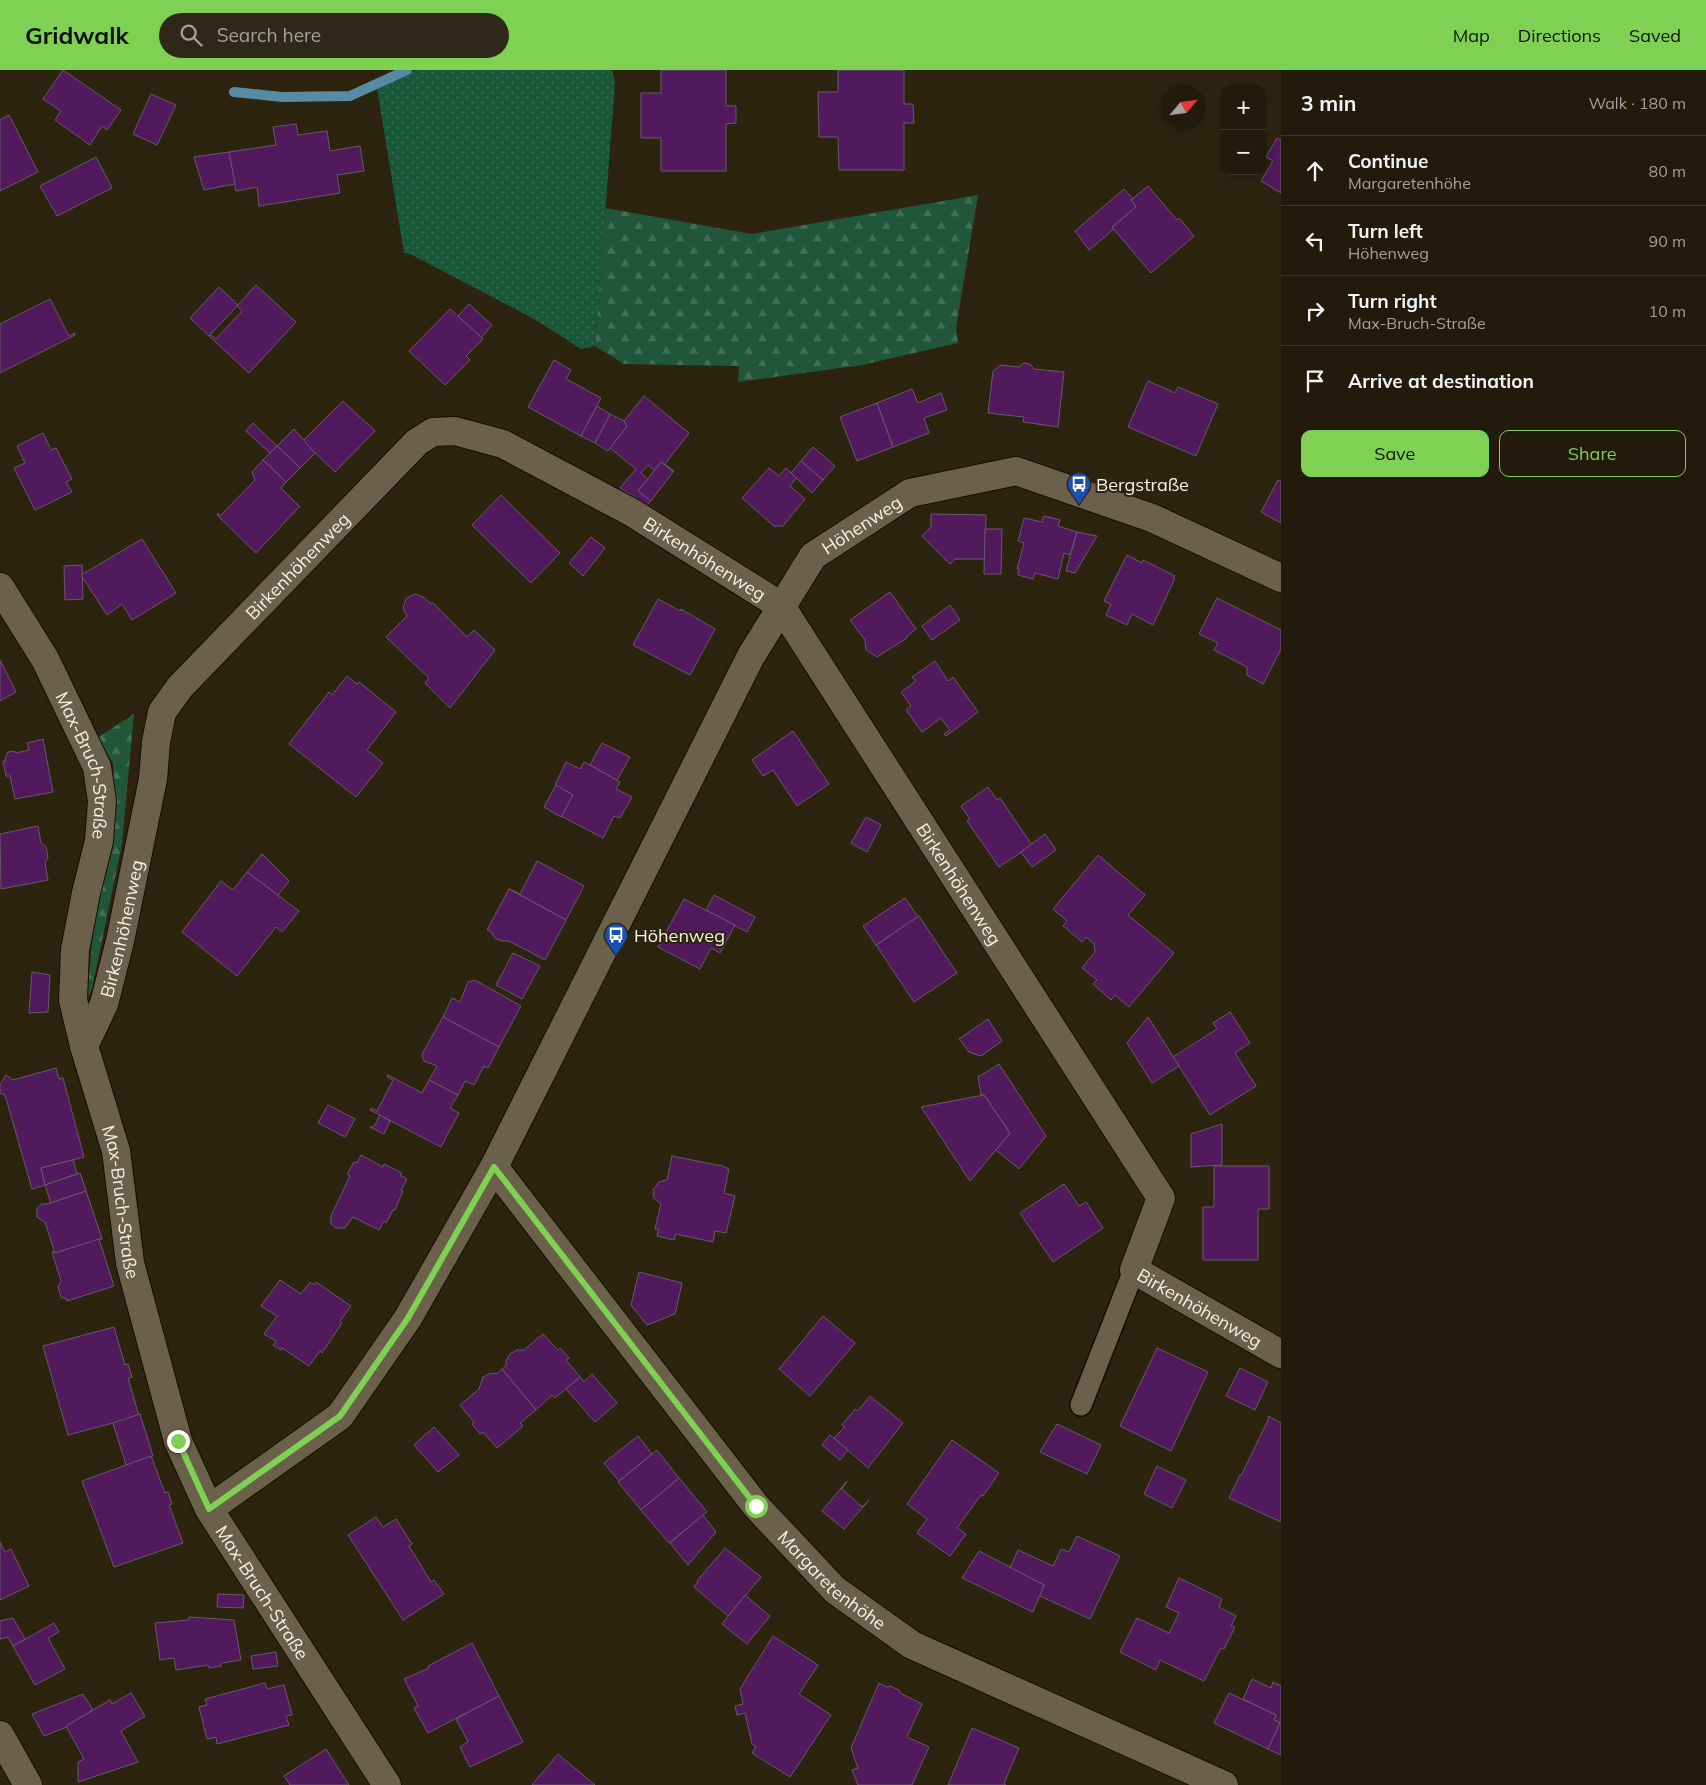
<!DOCTYPE html>
<meta charset="utf-8">
<style>
body{margin:0;font-family:Mulish,sans-serif;background:#2e281a;color:#f1f3f6}
.controls{position:absolute;right:15px;top:15px;display:grid;overflow:hidden;border-radius:10px;box-shadow:0 2px 12px #0003}
.controls button{width:45px;height:45px;display:grid;place-items:center;padding:0;border:0;border-bottom:1px solid #3f392d;background:#221b0c;color:#f1f3f6;font:25px sans-serif}
.compass{position:absolute;left:1161px;top:15px;width:45px;height:45px;border-radius:50%;background:#221b0c;box-shadow:0 2px 12px #0003;rotate:62deg}
.stop{position:absolute;width:15px;height:15px;margin:-11px;border:4px solid #7ed153;border-radius:50%;background:#fff}
.stop.end{background:#7ed153;border-color:#fff;box-shadow:0 1px 5px #0008}
.list{margin:0;padding:0;list-style:none}
h2{display:flex;justify-content:space-between;align-items:center;height:65px;margin:0;padding:0 20px;font-size:21px}
h2 small{font-size:16px;font-weight:400;color:#a2a19d}
.list li{display:grid;grid-template-columns:32px 1fr auto;gap:15px;align-items:center;box-sizing:border-box;height:70px;padding:0 20px;border-top:1px solid #3f392d}
.list b{display:block;font-size:19px;white-space:nowrap}
.list p{margin:0;font-size:16px;white-space:nowrap;color:#a2a19d}
.list em{font-size:16px;font-style:normal;color:#a2a19d}
.actions{display:flex;gap:10px;padding:15px 20px}
.actions a{flex:1;padding:11px 0;border:1px solid #7ed153;border-radius:10px;text-align:center;font-size:18px;color:#7ed153}
.actions .main{background:#7ed153;color:#111}
.icon{flex:none;width:28px;height:28px;fill:none;stroke:currentColor;stroke-width:2;stroke-linecap:round;stroke-linejoin:round}
.map{position:relative;flex:none;width:1281px;height:1715px;overflow:hidden}
header{display:flex;align-items:center;gap:30px;box-sizing:border-box;height:70px;padding:0 25px;background:#7ed153;color:#111}
header strong{font-size:24px}
nav{display:flex;gap:28px;margin-inline-start:auto;font-size:18px}
.search{width:350px;height:45px;background:#2e281a;display:flex;align-items:center;gap:12px;box-sizing:border-box;padding:0 18px;border-radius:28px;color:#a2a19d;font-size:19px}
main{display:flex}
aside{flex:1;background:#221b0c}
.map>svg:first-child{display:block}
.grass{fill:url(#grass-dots)}
.forest{fill:url(#forest-firs)}
.lines{fill:none;stroke-linecap:round;stroke-linejoin:round}
.stream{stroke:#578ba5;stroke-width:10}
.building{fill:#501a5d;stroke:#68596c}
.lane-casing{stroke:#160d00;stroke-width:24}
.street-casing{stroke:#160d00;stroke-width:30}
.lane{stroke:#6b614b;stroke-width:21}
.street{stroke:#6b614b;stroke-width:28}
.route{stroke:#7ed153;stroke-width:6}
.labels{text-anchor:middle;dominant-baseline:central;stroke-width:4;stroke-linejoin:round;paint-order:stroke}
.poi-label{font-size:18px;fill:#f7f1e5;stroke:#2d2410;text-anchor:start}
.street-label{font-size:18px;fill:#f7f1e5;stroke:#2d2410}
</style>
<header>
<strong>Gridwalk</strong>
<div class="search"><svg class="icon" aria-label="search" viewBox="0 0 24 24"><circle cx="10" cy="10" r="6"/><path d="M15 15l6 6"/></svg>Search here</div>
<nav><a>Map</a><a>Directions</a><a>Saved</a></nav>
</header>
<main>
<div class="map">
<svg width="1281" height="1715" viewBox="0 0 1281 1715">
<defs>
<pattern id="grass-dots" width="8" height="8" patternUnits="userSpaceOnUse" patternTransform="scale(1.25)"><rect width="8" height="8" fill="#185739"/><path d="M2 2h.1M6 6h.1" fill="none" stroke="#3a7056" stroke-width="1.8" stroke-linecap="round"/></pattern>
<pattern id="forest-firs" width="22" height="20" patternUnits="userSpaceOnUse" patternTransform="scale(1.25)"><rect width="22" height="20" fill="#21563b"/><path d="M5 1l3.5 6h-7zM16 11l3.5 6h-7z" fill="#426f57"/></pattern>
</defs>
<rect width="100%" height="100%" fill="#2d2410"/>
<!-- grass -->
<path class="grass" d="M416,0H612L615,12L595,276L581,279L536,250L412,185L404,183L377,18Z"/>
<!-- forest -->
<g class="forest">
<path d="M978,125L956,258L958,273L862,295L738,312L739,296L624,294L595,276L605,138L752,164Z"/>
<path d="M134,644L122,774L92,919L87,929L95,839L115,755L113,693L97,668Z"/>
</g>
<g class="lines">
<!-- stream -->
<path class="stream" d="M234,22L282,27L350,26L407,0"/>
</g>
<!-- building -->
<g class="building">
<path d="M63,0L121,40L107,60L102,56L90,75L55,50L61,41L43,29Z"/>
<path d="M661,0H726V36H736V53L726,54V101H661V68H641V23H661Z"/>
<path d="M838,0H904V34H913L914,53H904V100H839L838,67H819L818,22H838Z"/>
<path d="M151,24L176,35L157,75L133,64Z"/>
<path d="M9,45L38,102L0,121V50Z"/>
<path d="M296,54L298,65L327,61L330,81L360,76L364,101L337,105L340,123L259,136L257,117L236,121L229,82L276,75L273,57Z"/>
<path d="M1277,68L1281,70V123L1261,111L1273,91L1266,87Z"/>
<path d="M229,82L235,114L204,120L194,87Z"/>
<path d="M96,87L112,118L57,146L40,116Z"/>
<path d="M1148,116L1177,150L1179,148L1194,166L1151,203L1112,157L1136,137L1131,130Z"/>
<path d="M1124,119L1133,129L1131,130L1136,137L1112,157L1114,159L1089,180L1075,161Z"/>
<path d="M256,215L296,252L249,303L209,266L211,265L216,269L242,241L237,236Z"/>
<path d="M219,217L238,235L209,266L190,248Z"/>
<path d="M50,229L69,266L75,263V265L0,303V254Z"/>
<path d="M469,234L492,255L481,268L458,246Z"/>
<path d="M450,239L483,269L466,286L470,290L445,315L409,281Z"/>
<path d="M554,290L571,300L566,309L601,328L581,366L528,337Z"/>
<path d="M1024,293L1030,294L1034,299L1064,302L1058,357L1023,352L1024,347L988,343L993,301L1001,295L1019,297Z"/>
<path d="M1148,311L1175,323L1178,317L1218,334L1196,386L1128,357Z"/>
<path d="M912,319L918,333L941,323L947,340L924,348L929,363L893,377L877,333Z"/>
<path d="M644,326L689,363L665,394L674,401L673,402L661,392L655,401L648,395L641,403L648,409L638,421L651,431L647,435L620,418L636,399L610,378L627,356L624,351Z"/>
<path d="M343,331L375,361L335,402L303,371Z"/>
<path d="M877,333L893,377L857,391L840,347Z"/>
<path d="M597,336L610,344L595,373L581,366Z"/>
<path d="M610,344L624,351L627,356L608,381L595,373Z"/>
<path d="M253,353L277,376L270,383L246,361Z"/>
<path d="M294,359L315,383L300,398L277,376Z"/>
<path d="M43,363L51,380L56,378L72,409L66,412L72,422L35,440L14,398L25,393L17,376Z"/>
<path d="M277,376L300,398L286,412L263,390Z"/>
<path d="M813,377L835,396L823,410L801,391Z"/>
<path d="M263,390L286,412L281,418L300,437L298,438L256,483L217,445L218,443L220,446L255,410L252,402Z"/>
<path d="M801,391L823,410L812,423L791,403Z"/>
<path d="M661,392L673,402L651,431L638,421Z"/>
<path d="M769,398L779,406L786,398L796,408L790,416L805,429L783,456H774L742,428Z"/>
<path d="M1278,410L1281,411V453L1261,442Z"/>
<path d="M501,425L560,483L531,513L472,455Z"/>
<path d="M931,444L986,445L985,489H955L950,494L922,466L931,457Z"/>
<path d="M1044,446L1060,450L1058,456L1077,462L1070,485L1064,483L1058,509L1035,503L1033,509L1018,505L1019,499H1017L1024,473L1018,471L1024,448L1042,452Z"/>
<path d="M985,459H1002L1001,504H984Z"/>
<path d="M1077,462L1097,466L1075,503L1066,501Z"/>
<path d="M591,467L605,478L583,506L569,493Z"/>
<path d="M142,469L176,523L132,550L122,534L107,545L81,505Z"/>
<path d="M1127,485L1142,493L1143,490L1175,506L1173,508H1175L1153,555L1132,544L1127,555L1106,545L1111,534L1104,531Z"/>
<path d="M82,495L83,529L65,530L64,496Z"/>
<path d="M890,522L916,559L906,567L907,568L877,587L866,580L865,570L850,550Z"/>
<path d="M416,524L423,527L431,534L433,533L467,567L474,560L495,580L450,638L425,613L429,608L386,567L407,546L403,538L406,529L410,526Z"/>
<path d="M1217,528L1281,560V579L1263,614L1247,605V597L1214,580L1218,573L1199,564Z"/>
<path d="M658,529L680,541L681,539L715,559L690,605L633,575Z"/>
<path d="M950,535L960,550L932,570L922,556Z"/>
<path d="M0,590L16,622L0,631Z"/>
<path d="M935,591L948,611L953,607L978,642L946,666L944,664L950,660L941,648L922,662L906,640L911,636L901,622L916,611L912,607Z"/>
<path d="M347,606L357,614L359,612L396,642L367,680L383,693L356,727L289,674L329,622L332,625Z"/>
<path d="M793,661L829,714L797,736L773,700L763,706L752,690Z"/>
<path d="M43,669L53,722L15,729L10,706H6L3,691H6L5,688L8,682L14,681L16,683L29,680L27,673Z"/>
<path d="M602,673L630,687L617,710L590,695Z"/>
<path d="M566,692L580,699L584,692L590,695L620,712L616,719L632,727L620,748L614,746L603,768L561,746L573,725L555,715Z"/>
<path d="M556,715L573,725L561,747L544,737Z"/>
<path d="M988,717L997,730L1000,728L1032,775L999,797L967,751L970,749L961,736Z"/>
<path d="M866,747L881,755L867,782L851,773Z"/>
<path d="M38,756L41,773L46,777L48,787L45,793L48,810L1,819L0,764Z"/>
<path d="M1045,764L1056,780L1032,797L1021,782Z"/>
<path d="M262,784L289,811L278,825L247,802Z"/>
<path d="M1098,785L1145,825L1128,845L1174,883L1129,937L1115,925L1111,930L1093,914L1097,910L1082,898L1095,882L1094,874L1086,867L1082,872L1063,856L1067,851L1053,839Z"/>
<path d="M537,791L584,816L566,850L509,819L520,824Z"/>
<path d="M247,802L299,841L282,862L276,857L237,906L182,862L221,811L233,820Z"/>
<path d="M509,819L566,850L545,890L509,871H501L495,868L491,862L487,860Z"/>
<path d="M714,825L755,847L747,862L706,840Z"/>
<path d="M905,828L918,847L876,875L863,856Z"/>
<path d="M684,829L735,855L720,883L711,878L700,899L658,877Z"/>
<path d="M919,846L957,903L914,932L876,875Z"/>
<path d="M513,883L540,896L522,929L496,915Z"/>
<path d="M32,902L50,905L48,942L29,943Z"/>
<path d="M475,910L521,936L499,977L443,947L452,928L460,932L468,912Z"/>
<path d="M1230,942L1250,973L1235,983L1256,1016L1210,1045L1173,987L1217,959L1213,953Z"/>
<path d="M443,947L499,977L488,998L484,996L474,1015L465,1011L458,1025L429,1010L437,996L424,991L422,984Z"/>
<path d="M1148,947L1179,996L1152,1013L1127,973Z"/>
<path d="M988,949L1002,971L981,986L969,982L959,969Z"/>
<path d="M999,994L1046,1066L1019,1099L996,1080L1010,1063L984,1025H981L978,1007Z"/>
<path d="M56,998L59,1009L63,1008L84,1087L41,1098L45,1115L32,1119L5,1025L0,1023V1015L6,1005L13,1010Z"/>
<path d="M388,1005L422,1023L429,1010L458,1025L450,1038L459,1043L441,1077L370,1040L371,1038L377,1041L393,1010L387,1007Z"/>
<path d="M984,1025L1010,1063L970,1111L921,1037Z"/>
<path d="M328,1035L355,1049L345,1067L318,1053Z"/>
<path d="M380,1045L390,1051L384,1064L370,1057H374Z"/>
<path d="M1222,1054V1095L1191,1097V1064Z"/>
<path d="M361,1085L383,1097L384,1094L402,1103L400,1105L407,1109L401,1120L403,1121L395,1140H393L386,1153L384,1151L379,1160L353,1147L345,1158H336L331,1154V1146L350,1106L347,1104L354,1092L357,1093Z"/>
<path d="M672,1086L722,1096L729,1099L724,1123L735,1126L726,1163L715,1161L713,1172L676,1164L674,1170L657,1166L659,1159H655L661,1134L654,1128L653,1120L659,1112L667,1110Z"/>
<path d="M73,1090L77,1104L45,1115L41,1098Z"/>
<path d="M1214,1096H1269V1139H1258V1190H1203V1137H1214Z"/>
<path d="M80,1103L86,1121L51,1133L45,1115Z"/>
<path d="M1064,1114L1079,1136L1086,1132L1103,1158L1053,1192L1020,1143Z"/>
<path d="M86,1121L102,1169L55,1183L45,1152L37,1147V1138L42,1134H48Z"/>
<path d="M99,1169L114,1216L67,1231V1229L61,1227L58,1217L61,1211L52,1182H54L55,1183Z"/>
<path d="M639,1202L682,1213L675,1244L647,1255L631,1235Z"/>
<path d="M280,1210L301,1224L310,1212L314,1215L316,1212L351,1236L340,1251L342,1253L322,1283L320,1281L309,1296L282,1278L281,1280L273,1275L276,1271L264,1264L277,1246L261,1236Z"/>
<path d="M823,1246L855,1273L810,1326L779,1299Z"/>
<path d="M114,1257L125,1295L128,1294L132,1307L128,1308L139,1346L68,1365L43,1276Z"/>
<path d="M543,1264L558,1280L560,1278L569,1288L566,1290L580,1307L555,1328L552,1325L536,1340L502,1299L506,1296V1291L510,1284L517,1280H524Z"/>
<path d="M1157,1278L1208,1302L1171,1381L1120,1356Z"/>
<path d="M1240,1298L1268,1312L1255,1340L1226,1326Z"/>
<path d="M502,1299L536,1340L520,1353L523,1356L497,1378L483,1362L480,1364L472,1354L474,1352L460,1335L479,1319L483,1307L489,1304L498,1303Z"/>
<path d="M592,1304L617,1333L595,1352L566,1319L580,1307L584,1312Z"/>
<path d="M870,1326L903,1353L868,1398L834,1368L845,1357L842,1355L855,1339L858,1341Z"/>
<path d="M140,1344L153,1386L126,1395L113,1353Z"/>
<path d="M1268,1346L1281,1353V1452L1229,1428L1240,1405L1241,1406L1269,1348Z"/>
<path d="M1057,1354L1101,1375L1087,1404L1040,1382Z"/>
<path d="M434,1357L459,1385L438,1402L414,1375Z"/>
<path d="M830,1365L848,1380L840,1390L822,1375Z"/>
<path d="M638,1366L652,1384L619,1411L604,1393Z"/>
<path d="M952,1370L999,1403L983,1426L981,1425L957,1458L966,1464L950,1486L917,1463L927,1449L907,1434Z"/>
<path d="M657,1380L679,1408L641,1440L618,1412Z"/>
<path d="M151,1386L165,1423L168,1422L172,1434L169,1435L183,1473L114,1497L82,1411Z"/>
<path d="M1157,1396L1186,1410L1172,1438L1144,1424Z"/>
<path d="M679,1408L707,1442L669,1473L641,1440Z"/>
<path d="M847,1411L842,1419L862,1437L869,1430L844,1459L822,1441Z"/>
<path d="M703,1445L716,1462L688,1495L670,1473Z"/>
<path d="M376,1447L383,1457L396,1449L412,1474L409,1476L431,1512L434,1510L444,1524L403,1550L348,1465Z"/>
<path d="M1077,1466L1120,1486L1090,1549L1040,1526L1039,1525L1044,1515L1010,1498L1018,1480L1053,1496L1061,1479L1069,1482Z"/>
<path d="M0,1472L5,1482L11,1479L29,1516L0,1530Z"/>
<path d="M725,1478L761,1507L728,1546L694,1517L698,1512L697,1511Z"/>
<path d="M979,1481L1044,1515L1033,1542L962,1508Z"/>
<path d="M1179,1508L1222,1529L1219,1537L1236,1546L1231,1556L1235,1557L1224,1579L1221,1578L1204,1611L1160,1590L1156,1600L1120,1582L1137,1548L1169,1563L1179,1543L1166,1537Z"/>
<path d="M218,1524L244,1525L243,1538L217,1537Z"/>
<path d="M745,1525L770,1546L747,1574L722,1554Z"/>
<path d="M189,1547L234,1550L241,1590L221,1593V1596L209,1598L208,1595L176,1600L174,1588L160,1590L155,1553L188,1550Z"/>
<path d="M13,1548L25,1569L13,1576L8,1567L0,1569V1551Z"/>
<path d="M54,1553L59,1562L48,1568L65,1599L35,1615L13,1576Z"/>
<path d="M773,1566L818,1595L799,1624L831,1645L790,1707L752,1683L756,1676L752,1674L745,1643L737,1645L735,1636L743,1634L740,1619Z"/>
<path d="M472,1573L499,1626L428,1663L414,1638L418,1636L404,1609L429,1598L428,1596Z"/>
<path d="M276,1582L278,1596L253,1599L251,1586Z"/>
<path d="M1252,1609L1271,1618L1273,1612L1281,1616V1653L1274,1650L1276,1645L1243,1629Z"/>
<path d="M265,1613L267,1619L284,1615L292,1645L286,1646L289,1655L217,1674L216,1667L207,1669L199,1637L207,1635L205,1629Z"/>
<path d="M879,1613L887,1617L890,1616L899,1620L900,1623L922,1634L907,1667L929,1677L912,1715H858L852,1700L858,1698L851,1678Z"/>
<path d="M131,1623L145,1646L121,1661L138,1692L78,1712V1692L84,1689L66,1656L110,1630L112,1634Z"/>
<path d="M1229,1623L1276,1645L1274,1650L1280,1653L1268,1679L1214,1653Z"/>
<path d="M83,1624L93,1640L66,1656L67,1657L44,1666L32,1644Z"/>
<path d="M499,1626L523,1672L470,1697L460,1677L468,1672L456,1649Z"/>
<path d="M1280,1653H1281V1685L1268,1679Z"/>
<path d="M972,1658L1019,1678L1007,1706L1004,1714L1006,1715H948Z"/>
<path d="M326,1679L349,1715H290L284,1706Z"/>
<path d="M558,1684L595,1715H532Z"/>
</g>
<g class="lines">
<!-- lane casing -->
<g class="lane-casing">
<path id="lane" d="M1081,1335L1134,1200"/>
</g>
<!-- street casing -->
<g class="street-casing">
<g id="street">
<path id="s1" d="M0,517L45,589L97,697L102,731L99,771L86,823L75,880L73,930L84,976L116,1081L130,1193L178,1371L209,1439L387,1715"/>
<path id="s2" d="M84,976L104,934L120,871L153,709L156,672L162,642L180,617L417,372L433,362L455,361L503,374L631,442L781,536L1161,1128L1134,1200L1281,1284"/>
<path id="s3" d="M494,1097L756,1436L835,1520L912,1575L1224,1715"/>
<path id="s4" d="M209,1439L340,1346L408,1248L494,1097L751,586L813,486L910,423L1016,401L1152,448L1281,508"/>
<path d="M0,1665L28,1715"/>
</g>
</g>
<!-- lane -->
<use href="#lane" class="lane"/>
<!-- street -->
<use href="#street" class="street"/>
</g>
<g class="lines">
<!-- route -->
<path class="route" d="M178,1371L209,1439L340,1346L408,1248L494,1097L756,1436"/>
</g>
<!-- icons -->
<defs>
<g id="bus-pin" transform="scale(1.25)"><path d="M0 17L-7.5 6A9.5 9.5 0 1 1 7.5 6Z" fill="#1a4fb4" stroke="#2d2410"/><path d="M-5-6H5V4H4V6H2V4H-2V6H-4V4H-5ZM-3.5-4V0h7V-4ZM-3.5 1.2v1.5H-2V1.2ZM2 1.2v1.5H3.5V1.2Z" fill="#fff"/></g>
</defs>
<g fill-rule="evenodd">
<use href="#bus-pin" x="1079" y="414"/>
<use href="#bus-pin" x="616" y="865"/>
</g>
<g class="labels">
<!-- poi labels -->
<g class="poi-label">
<text x="1096" y="414">Bergstraße</text>
<text x="634" y="865">Höhenweg</text>
</g>
<!-- street labels -->
<g class="street-label">
<text stroke="none"><textPath href="#s4" startOffset="1201">Höhenweg</textPath></text>
<text stroke="none"><textPath href="#s2" startOffset="1039">Birkenhöhenweg</textPath></text>
<text stroke="none"><textPath href="#s2" startOffset="544">Birkenhöhenweg</textPath></text>
<text stroke="none"><textPath href="#s1" startOffset="200">Max-Bruch-Straße</textPath></text>
<text stroke="none"><textPath href="#s2" startOffset="1459">Birkenhöhenweg</textPath></text>
<text stroke="none"><textPath href="#s2" startOffset="124">Birkenhöhenweg</textPath></text>
<text stroke="none"><textPath href="#s1" startOffset="649">Max-Bruch-Straße</textPath></text>
<text stroke="none"><textPath href="#s2" startOffset="1985">Birkenhöhenweg</textPath></text>
<text stroke="none"><textPath href="#s3" startOffset="535">Margaretenhöhe</textPath></text>
<text stroke="none"><textPath href="#s1" startOffset="1069">Max-Bruch-Straße</textPath></text>
</g>
</g>
</svg>
<div class="controls">
<button>+</button>
<button>−</button>
</div>
<svg class="compass" viewBox="-18 -18 36 36"><path d="M0-13l5 13h-10z" fill="#e53935"/><path d="M0 13l5-13h-10z" fill="#a2a19d"/></svg>
<div class="stop" style="left:756px;top:1436px"></div>
<div class="stop end" style="left:178px;top:1371px"></div>
</div>
<aside>
<h2>3 min<small>Walk · 180 m</small></h2>
<ul class="list">
<li><svg class="icon" aria-label="ahead" viewBox="0 0 24 24"><path d="M12 20V5M6 11l6-6 6 6"/></svg><div><b>Continue</b><p>Margaretenhöhe</p></div><em>80 m</em></li>
<li><svg class="icon" aria-label="left" viewBox="0 0 24 24"><path d="M17 20v-9H6M10 6l-5 5 5 5"/></svg><div><b>Turn left</b><p>Höhenweg</p></div><em>90 m</em></li>
<li><svg class="icon" aria-label="right" viewBox="0 0 24 24"><path d="M7 20v-9h11M14 6l5 5-5 5"/></svg><div><b>Turn right</b><p>Max-Bruch-Straße</p></div><em>10 m</em></li>
<li><svg class="icon" aria-label="arrive" viewBox="0 0 24 24"><path d="M6 21V4h12l-3 4 3 4H6"/></svg><div><b>Arrive at destination</b></div></li>
</ul>
<div class="actions"><a class="main">Save</a><a>Share</a></div>
</aside>
</main>
